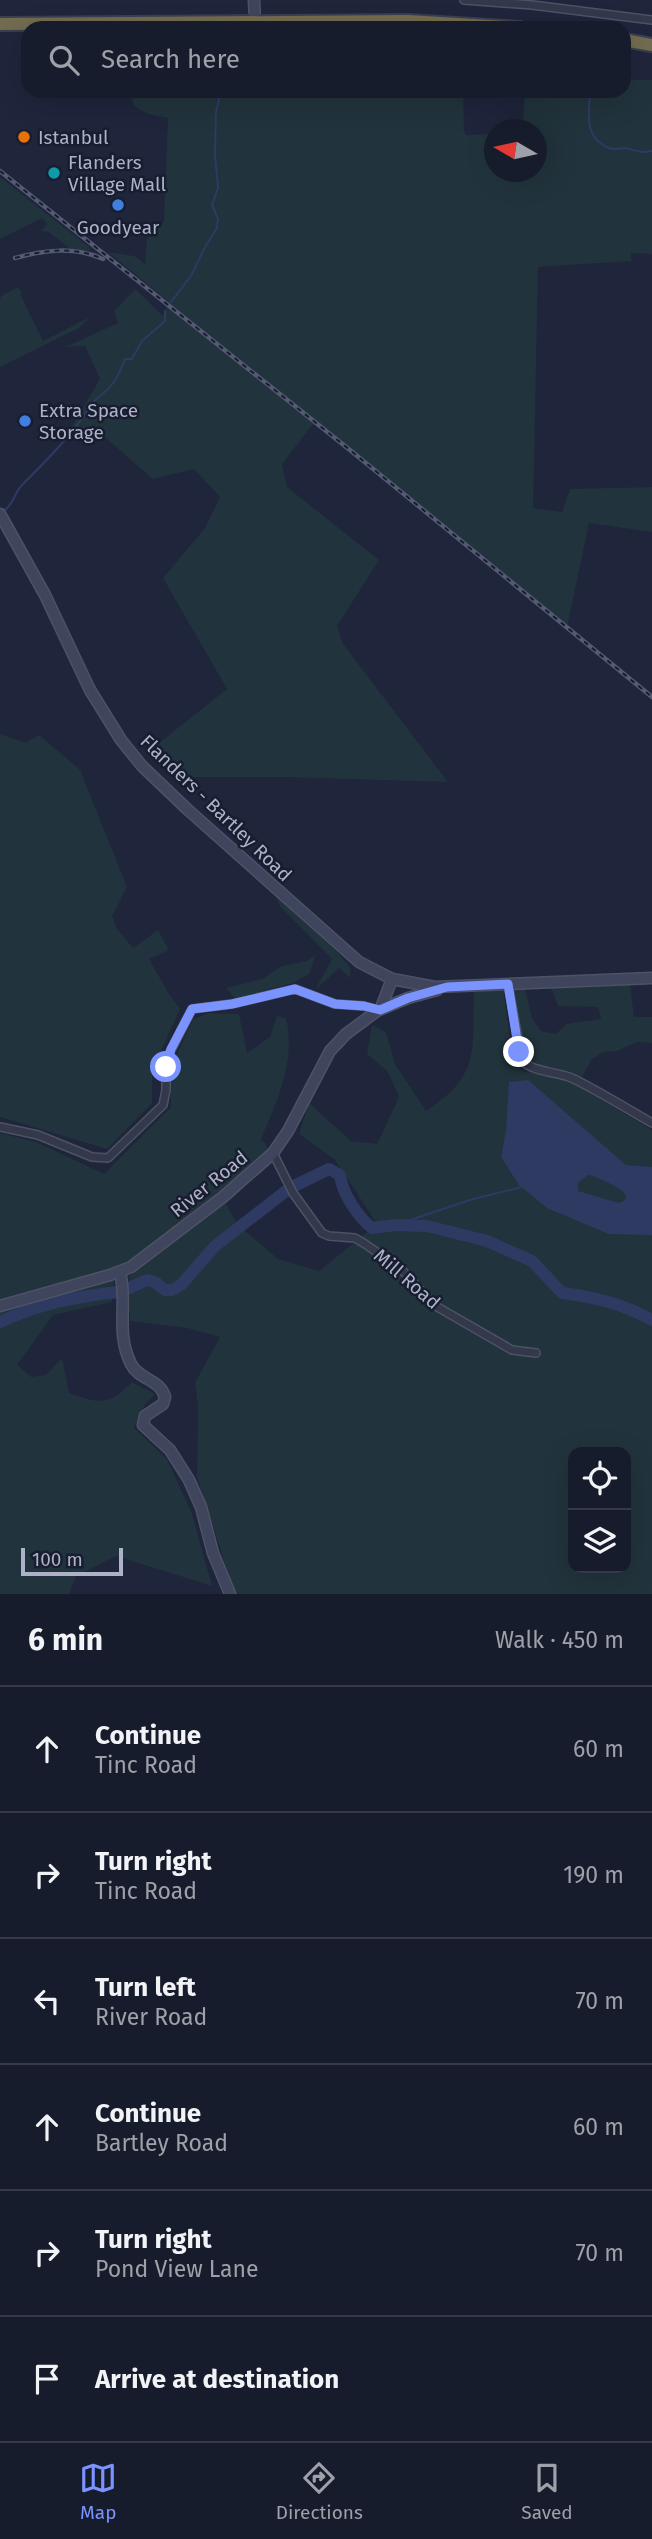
<!DOCTYPE html>
<meta charset="utf-8">
<style>
body{margin:0;font-family:"Fira Sans",sans-serif;background:#202534;color:#f1f3f6}
.controls{position:absolute;right:21px;bottom:21px;display:grid;overflow:hidden;border-radius:14px;box-shadow:0 7px 28px #0002}
.controls button{width:63px;height:63px;display:grid;place-items:center;padding:0;border:0;border-bottom:2px solid #363a48;background:#171c2c;color:#f1f3f6;font:35px sans-serif}
.compass{position:absolute;left:484px;top:119px;width:63px;height:63px;border-radius:50%;background:#171c2c;box-shadow:0 7px 28px #0002;rotate:279deg}
.scale{position:absolute;left:21px;bottom:18px;width:102px;box-sizing:border-box;padding-left:7px;border:4px solid #adb2c8;border-top:0;font-size:19px;line-height:24px;white-space:nowrap;color:#adb2c8;-webkit-text-stroke:5px #181d2f;paint-order:stroke}
.stop{position:absolute;width:21px;height:21px;margin:-16px;border:5px solid #7b93ff;border-radius:50%;background:#fff}
.stop.end{background:#7b93ff;border-color:#fff;box-shadow:0 2px 7px #0008}
.list{margin:0;padding:0;list-style:none}
h2{display:flex;justify-content:space-between;align-items:center;height:91px;margin:0;padding:0 28px;font-size:30px}
h2 small{font-size:23px;font-weight:400;color:#9ea1a9}
.list li{display:grid;grid-template-columns:46px 1fr auto;gap:21px;align-items:center;box-sizing:border-box;height:126px;padding:0 28px;border-top:2px solid #363a48}
.list b{display:block;font-size:26px;white-space:nowrap}
.list p{margin:0;font-size:23px;white-space:nowrap;color:#9ea1a9}
.list em{font-size:23px;font-style:normal;color:#9ea1a9}
.icon{flex:none;width:38px;height:38px;fill:none;stroke:currentColor;stroke-width:2;stroke-linecap:round;stroke-linejoin:round}
.map{position:relative;flex:none;width:652px;height:1594px;overflow:hidden}
.search{position:absolute;background:#171c2c;box-shadow:0 7px 28px #0002;left:21px;right:21px;top:21px;height:77px;display:flex;align-items:center;gap:18px;box-sizing:border-box;padding:0 24px;border-radius:21px;color:#9ea1a9;font-size:26px}
.sheet{height:847px;background:#171c2c}
nav{display:flex;justify-content:space-around;align-items:center;box-sizing:border-box;height:98px;border-top:2px solid #363a48;background:#171c2c;font-size:19px;color:#9ea1a9}
nav a{display:grid;justify-items:center;gap:4px}
nav .on{color:#7b93ff}
.map>svg:first-child{display:block}
.green{fill:#21333c;fill-rule:evenodd}
.water{fill:#2f3a62;fill-rule:evenodd}
.lines{fill:none;stroke-linecap:round;stroke-linejoin:round}
.stream{stroke:#2f3a62;stroke-width:2}
.river{stroke:#2f3a62;stroke-width:12}
.street-casing{stroke:#4d5266;stroke-width:10}
.secondary-casing{stroke:#4d5266;stroke-width:13}
.highway-casing{stroke:#3a3f52;stroke-width:16}
.street{stroke:#33384b;stroke-width:7}
.secondary{stroke:#40455e;stroke-width:10}
.highway{stroke:#726b4f;stroke-width:12}
.rail-casing{stroke:#545a73;stroke-width:4.5}
.rail{stroke:#181d2f;stroke-width:2;stroke-dasharray:5;stroke-linecap:butt}
.route{stroke:#7b93ff;stroke-width:9}
.food-dot{fill:#e8710a;stroke:#181d2f;stroke-width:2.5}
.culture-dot{fill:#0f9aa8;stroke:#181d2f;stroke-width:2.5}
.shop-dot{fill:#3f7fe0;stroke:#181d2f;stroke-width:2.5}
.labels{text-anchor:middle;dominant-baseline:central;stroke-width:5;stroke-linejoin:round;paint-order:stroke}
.poi-label{font-size:19px;fill:#adb2c8;stroke:#181d2f;text-anchor:start}
.street-label{font-size:19px;fill:#adb2c8;stroke:#181d2f}
</style>
<div class="map">
<svg width="652" height="1594" viewBox="0 0 652 1594">
<rect width="100%" height="100%" fill="#1f253b"/>
<!-- green -->
<g class="green">
<path d="M624,72L633,80H652V254L631,253V261L538,267L533,508L562,512L570,489L652,487V532L589,523L567,628L313,424L282,464L287,487L379,560L337,626L343,644L448,782L284,777H177L150,750L227,689L163,578L205,528L220,497L194,469L153,479L92,426L65,438L100,379L85,346L65,347L118,323L114,311L135,289L163,316L169,302L108,252L134,256L145,264L147,239L164,221L168,118L148,114L134,106L130,91H463L464,131L466,135L494,134V172H536V130L523,129L525,91H624Z"/>
<path d="M0,177L89,247L90,251L69,248L49,232L41,231L47,224L42,218L0,239Z"/>
<path d="M18,287L22,293L20,294L43,341L90,317L79,328L0,367V299L1,296Z"/>
<path d="M0,734L26,743L39,735L80,770L127,887L112,916L117,929L133,948L158,930L169,950L149,959L169,994L180,1009L152,1071V1103L107,1149L0,1117Z"/>
<path d="M276,896L337,952L350,967V978L339,968L315,990L332,959L280,906Z"/>
<path d="M316,954L309,974L293,983L235,999L226,988L262,979L282,966L307,961Z"/>
<path d="M630,984L634,1017H652V1043L637,1042L617,1051L604,1052L592,1059L582,1077L574,1076L552,1067L531,1064L523,1051L514,988H525L532,1018L541,1031L556,1034L566,1024L601,1019L598,1007L558,1006L551,987Z"/>
<path d="M496,988L503,989L512,1052L516,1065L525,1072L555,1077L578,1086L652,1130V1594H235L197,1477L198,1404L195,1383L220,1337L187,1328L130,1321L129,1276L225,1202L237,1224L278,1259L319,1271L377,1224L335,1160L299,1134L309,1103L351,1141L377,1144L399,1097L388,1072L367,1054L372,1025L386,1032L395,1064L426,1111C481,1075 472,1051 474,992ZM573,1452H626V1568H573Z"/>
<path d="M208,1013L239,1014L247,1053L270,1037L277,1016L286,1018C296,1060 278,1100 261,1139L270,1150L141,1256L120,1268L0,1302V1133L36,1142L104,1174L171,1107V1067L193,1019Z"/>
<path d="M114,1279L112,1302L53,1315L17,1365L31,1377L46,1375L62,1358L69,1393C100,1404 109,1406 132,1382L155,1394L145,1404L134,1428L167,1459L192,1514L212,1586L116,1556L76,1576L69,1594H0V1311Z"/>
</g>
<!-- water -->
<path class="water" d="M528,1080L626,1165L652,1167V1235L609,1234L547,1208L519,1185L501,1157L506,1130L509,1082ZM588,1175C594,1175 615,1186 622,1190L626,1196L624,1201L619,1203L578,1191V1183Z"/>
<g class="lines">
<!-- stream -->
<g class="stream">
<path d="M590,91C589,115 583,137 609,148C614,150 620,148 625,148C636,150 640,154 652,151"/>
<path d="M171,302L191,276L205,247L217,228L218,219L212,205L218,188L215,154L216,112L219,100L216,91"/>
<path d="M4,511C15,502 14,493 22,485C46,461 74,433 91,405C94,400 102,394 106,391C114,384 121,370 125,359H132L142,341L165,321V311"/>
<path d="M395,1225L473,1199L522,1187"/>
</g>
<!-- river -->
<g class="river">
<path d="M296,1185L329,1169L340,1175C342,1193 358,1217 372,1228L395,1225L427,1226L487,1241L532,1261L562,1293C595,1297 623,1304 652,1320"/>
<path d="M127,1289L147,1280L155,1282L165,1290H172L181,1285L215,1246L286,1191"/>
<path d="M0,1322C38,1304 75,1297 117,1292"/>
</g>
<!-- street casing -->
<g class="street-casing">
<g id="street">
<path d="M464,0L532,5L652,20"/>
<path d="M508,984L522,1061C535,1073 557,1071 574,1079C600,1092 626,1108 652,1123"/>
<path d="M0,1127L38,1135L92,1157L108,1158L163,1105L166,1090V1067L169,1054L192,1009L232,1004L295,989L335,1004L364,1006L378,1010"/>
<path d="M273,1153L293,1193L322,1233L329,1236L355,1238L365,1244L401,1269L434,1305L512,1350L536,1353"/>
</g>
</g>
<!-- secondary casing -->
<g class="secondary-casing">
<g id="secondary">
<path d="M254,0L255,22"/>
<path d="M0,514L45,595L90,690L121,740L142,766L187,809L359,962L392,979L435,987L652,978"/>
<path d="M379,1010L408,998L437,990"/>
<path d="M120,1272C128,1303 115,1332 131,1364C139,1380 160,1379 165,1397L163,1404L145,1416L143,1425L170,1450L189,1480L201,1507L213,1553L230,1594"/>
<path d="M0,1306L110,1275L131,1267L223,1197L273,1153L288,1131L330,1051L346,1034L381,1008L392,979"/>
</g>
</g>
<!-- highway casing -->
<g class="highway-casing">
<g id="highway">
<path d="M0,24L408,21L520,28"/>
<path d="M624,40L652,45"/>
</g>
</g>
<!-- street -->
<use href="#street" class="street"/>
<!-- secondary -->
<use href="#secondary" class="secondary"/>
<!-- highway -->
<use href="#highway" class="highway"/>
<!-- rail casing -->
<g class="rail-casing">
<g id="rail">
<path d="M0,171L350,450L652,697"/>
<path d="M15,258C44,250 74,246 103,259"/>
</g>
</g>
<!-- rail -->
<use href="#rail" class="rail"/>
</g>
<g class="lines">
<!-- route -->
<path class="route" d="M166,1067L171,1049L192,1009L232,1004L295,989L335,1004L364,1006L380,1010L408,998L447,987L508,984L519,1052"/>
</g>
<!-- markers -->
<circle class="food-dot" cx="24" cy="137" r="7"/>
<circle class="culture-dot" cx="54" cy="173" r="7"/>
<g class="shop-dot">
<circle cx="118" cy="205" r="7"/>
<circle cx="25" cy="421" r="7"/>
</g>
<g class="labels">
<!-- poi labels -->
<g class="poi-label">
<text x="38" y="137">Istanbul</text>
<text x="68" y="162">Flanders<tspan x="68" dy="22">Village Mall</tspan></text>
<text x="118" y="227" text-anchor="middle">Goodyear</text>
<text x="39" y="410">Extra Space<tspan x="39" dy="22">Storage</tspan></text>
</g>
<!-- street labels -->
<g class="street-label">
<text transform="translate(216 808) rotate(44)">Flanders - Bartley Road</text>
<text transform="translate(209 1184) rotate(-39)">River Road</text>
<text transform="translate(407 1279) rotate(41)">Mill Road</text>
</g>
</g>
</svg>
<div class="controls">
<button><svg class="icon" aria-label="locate" viewBox="0 0 24 24"><circle cx="12" cy="12" r="6"/><path d="M12 2v4M12 18v4M2 12h4M18 12h4"/></svg></button>
<button><svg class="icon" aria-label="layers" viewBox="0 0 24 24"><path d="M12 4l9 5-9 5-9-5zM3 14l9 5 9-5"/></svg></button>
</div>
<svg class="compass" viewBox="-18 -18 36 36"><path d="M0-13l5 13h-10z" fill="#e53935"/><path d="M0 13l5-13h-10z" fill="#9ea1a9"/></svg>
<div class="scale">100 m</div>
<div class="stop" style="left:166px;top:1067px"></div>
<div class="stop end" style="left:519px;top:1052px"></div>
<div class="search"><svg class="icon" aria-label="search" viewBox="0 0 24 24"><circle cx="10" cy="10" r="6"/><path d="M15 15l6 6"/></svg>Search here</div>
</div>
<section class="sheet">
<h2>6 min<small>Walk · 450 m</small></h2>
<ul class="list">
<li><svg class="icon" aria-label="ahead" viewBox="0 0 24 24"><path d="M12 20V5M6 11l6-6 6 6"/></svg><div><b>Continue</b><p>Tinc Road</p></div><em>60 m</em></li>
<li><svg class="icon" aria-label="right" viewBox="0 0 24 24"><path d="M7 20v-9h11M14 6l5 5-5 5"/></svg><div><b>Turn right</b><p>Tinc Road</p></div><em>190 m</em></li>
<li><svg class="icon" aria-label="left" viewBox="0 0 24 24"><path d="M17 20v-9H6M10 6l-5 5 5 5"/></svg><div><b>Turn left</b><p>River Road</p></div><em>70 m</em></li>
<li><svg class="icon" aria-label="ahead" viewBox="0 0 24 24"><path d="M12 20V5M6 11l6-6 6 6"/></svg><div><b>Continue</b><p>Bartley Road</p></div><em>60 m</em></li>
<li><svg class="icon" aria-label="right" viewBox="0 0 24 24"><path d="M7 20v-9h11M14 6l5 5-5 5"/></svg><div><b>Turn right</b><p>Pond View Lane</p></div><em>70 m</em></li>
<li><svg class="icon" aria-label="arrive" viewBox="0 0 24 24"><path d="M6 21V4h12l-3 4 3 4H6"/></svg><div><b>Arrive at destination</b></div></li>
</ul>
</section>
<nav>
<a class="on"><svg class="icon" aria-label="map" viewBox="0 0 24 24"><path d="M3 6l6-2 6 2 6-2v14l-6 2-6-2-6 2zM9 4v14M15 6v14"/></svg>Map</a>
<a><svg class="icon" aria-label="directions" viewBox="0 0 24 24"><path d="M12 3l9 9-9 9-9-9zM9 14v-3h6M13 9l2 2-2 2"/></svg>Directions</a>
<a><svg class="icon" aria-label="saved" viewBox="0 0 24 24"><path d="M7 4h10v16l-5-4-5 4z"/></svg>Saved</a>
</nav>
